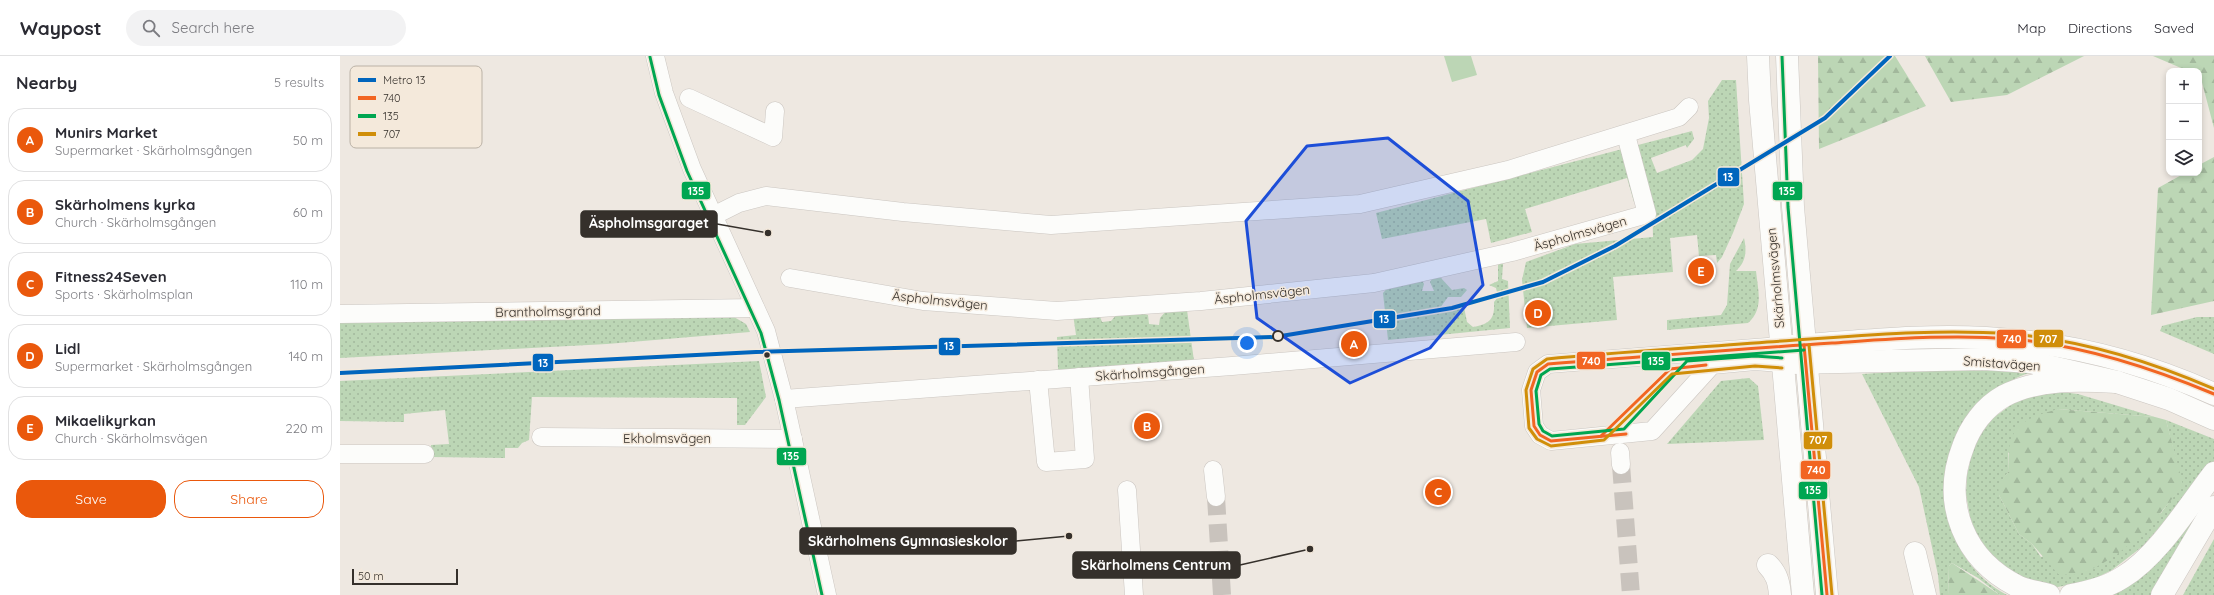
<!DOCTYPE html>
<meta charset="utf-8">
<style>
body{margin:0;font-family:Quicksand,sans-serif;background:#f2f2f3;color:#2b2b33}
.controls{position:absolute;right:12px;top:12px;display:grid;overflow:hidden;border-radius:8px;box-shadow:0 2px 6px #0003}
.controls button{width:36px;height:36px;display:grid;place-items:center;padding:0;border:0;border-bottom:1px solid #e1e1e2;background:#fff;color:#2b2b33;font:20px sans-serif}
.scale{position:absolute;left:12px;bottom:10px;width:106px;box-sizing:border-box;padding-left:4px;border:2px solid #35302b;border-top:0;font-size:11px;line-height:14px;white-space:nowrap;color:#35302b;-webkit-text-stroke:3px #f4e9db;paint-order:stroke}
.you{position:absolute;left:907px;top:287px;width:14px;height:14px;margin:-10px;border:3px solid #fff;border-radius:50%;background:#1a73e8;box-shadow:0 0 0 6px #1a73e833}
.badge{display:grid;place-items:center;width:26px;height:26px;border-radius:50%;background:#ea580c;color:#fff;font-size:13px;font-weight:700}
.pin{position:absolute;translate:-50% -50%;border:2px solid #fff;box-shadow:0 1px 4px #0006}
.list{margin:0;padding:0;list-style:none}
h2{display:flex;justify-content:space-between;align-items:center;height:52px;margin:0;padding:0 16px;font-size:17px}
h2 small{font-size:13px;font-weight:400;color:#7c7c81}
.list li{display:grid;grid-template-columns:26px 1fr auto;gap:12px;align-items:center;box-sizing:border-box;height:64px;margin:0 8px 8px;padding:0 8px;border:1px solid #e1e1e2;border-radius:16px}
.list b{display:block;font-size:15px;white-space:nowrap}
.list p{margin:0;font-size:13px;white-space:nowrap;color:#7c7c81}
.list em{font-size:13px;font-style:normal;color:#7c7c81}
.actions{display:flex;gap:8px;padding:12px 16px}
.actions a{flex:1;padding:9px 0;border:1px solid #ea580c;border-radius:16px;text-align:center;font-size:14px;color:#ea580c}
.actions .main{background:#ea580c;color:#fff}
.icon{flex:none;width:22px;height:22px;fill:none;stroke:currentColor;stroke-width:2;stroke-linecap:round;stroke-linejoin:round}
.map{position:relative;flex:none;width:1874px;height:539px;overflow:hidden}
header{display:flex;align-items:center;gap:24px;box-sizing:border-box;height:56px;padding:0 20px;background:#fff;border-bottom:1px solid #e1e1e2}
header strong{font-size:19px}
nav{display:flex;gap:22px;margin-inline-start:auto;font-size:14px}
.search{width:280px;height:36px;background:#f2f2f3;display:flex;align-items:center;gap:10px;box-sizing:border-box;padding:0 14px;border-radius:22px;color:#7c7c81;font-size:15px}
main{display:flex}
aside{flex:1;background:#fff}
.map>svg:first-child{display:block}
.grass{fill:url(#grass-dots)}
.forest{fill:url(#forest-firs)}
.green{fill:#bcd6b5}
.lines{fill:none;stroke-linecap:round;stroke-linejoin:round}
.minor-tunnel{stroke:#c9c3bd;stroke-width:18;stroke-dasharray:18 9;stroke-linecap:butt}
.minor-casing{stroke:#cbc6c1;stroke-width:19}
.major-casing{stroke:#cbc6c1;stroke-width:23}
.highway-casing{stroke:#cbc6c1;stroke-width:23}
.minor{stroke:#fcfcfa;stroke-width:18}
.major{stroke:#fcfcfa;stroke-width:22}
.highway{stroke:#fcfcfa;stroke-width:22}
.bus-1-casing{stroke:#f4e9db;stroke-width:6}
.bus-2-casing{stroke:#f4e9db;stroke-width:6}
.bus-3-casing{stroke:#f4e9db;stroke-width:6}
.bus-1{stroke:#f26522;stroke-width:3}
.bus-2{stroke:#00a651;stroke-width:3}
.bus-3{stroke:#d08e09;stroke-width:3}
.metro-1-casing{stroke:#f4e9db;stroke-width:7}
.metro-1{stroke:#0065bd;stroke-width:4}
.marked{fill:#1d4ed8;fill-opacity:0.2;stroke:#1d4ed8;stroke-width:3;stroke-linejoin:round}
.stop-dot{fill:#f4e9db;stroke:#35302b;stroke-width:2}
.bus-dot{fill:#35302b;stroke:#f4e9db;stroke-width:1.5}
.labels{text-anchor:middle;dominant-baseline:central;stroke-width:3;stroke-linejoin:round;paint-order:stroke}
.street-label{font-size:13px;fill:#35302b;stroke:#f4e9db}
.key{fill:#f4e9db;stroke:#bbb2a6;stroke-width:1}
.key-label{font-size:11px;fill:#35302b}
.leader{fill:none;stroke:#35302b;stroke-width:1.5}
.callout-dot{fill:#35302b;stroke:#f4e9db;stroke-width:1.5}
.callout{fill:#35302b;stroke:#35302b;stroke-width:1.5}
.callout-label{font-size:14px;text-anchor:middle;font-weight:bold;fill:#fff}
.line-badge{stroke:#f4e9db;stroke-width:1.5}
.badge-label{font-size:11px;text-anchor:middle;font-weight:bold;fill:#fff}
</style>
<header>
<strong>Waypost</strong>
<div class="search"><svg class="icon" aria-label="search" viewBox="0 0 24 24"><circle cx="10" cy="10" r="6"/><path d="M15 15l6 6"/></svg>Search here</div>
<nav><a>Map</a><a>Directions</a><a>Saved</a></nav>
</header>
<main>
<aside>
<h2>Nearby<small>5 results</small></h2>
<ul class="list">
<li><span class="badge">A</span><div><b>Munirs Market</b><p>Supermarket · Skärholmsgången</p></div><em>50 m</em></li>
<li><span class="badge">B</span><div><b>Skärholmens kyrka</b><p>Church · Skärholmsgången</p></div><em>60 m</em></li>
<li><span class="badge">C</span><div><b>Fitness24Seven</b><p>Sports · Skärholmsplan</p></div><em>110 m</em></li>
<li><span class="badge">D</span><div><b>Lidl</b><p>Supermarket · Skärholmsgången</p></div><em>140 m</em></li>
<li><span class="badge">E</span><div><b>Mikaelikyrkan</b><p>Church · Skärholmsvägen</p></div><em>220 m</em></li>
</ul>
<div class="actions"><a class="main">Save</a><a>Share</a></div>
</aside>
<div class="map">
<svg width="1874" height="539" viewBox="0 0 1874 539">
<defs>
<pattern id="grass-dots" width="8" height="8" patternUnits="userSpaceOnUse"><rect width="8" height="8" fill="#bcd6b5"/><path d="M2 2h.1M6 6h.1" fill="none" stroke="#a2b89c" stroke-width="1.8" stroke-linecap="round"/></pattern>
<pattern id="forest-firs" width="22" height="20" patternUnits="userSpaceOnUse"><rect width="22" height="20" fill="#bcd6b5"/><path d="M5 1l3.5 6h-7zM16 11l3.5 6h-7z" fill="#a2b89c"/></pattern>
</defs>
<rect width="100%" height="100%" fill="#eee8e1"/>
<!-- grass -->
<g class="grass">
<path d="M1382,24H1396L1404,148L1393,177L1382,201L1377,207L1376,199L1359,200L1357,179L1330,182L1333,216L1273,221L1277,264L1187,272L1182,224L1186,206L1235,188L1313,181L1312,143L1294,146L1287,122L1185,153L1192,176L1151,187L1146,163L1042,183L1036,157L1352,75L1354,83L1347,92L1346,89L1311,102L1317,117L1352,104L1363,93L1369,62L1368,45Z"/>
<path d="M1404,182C1407,195 1406,206 1396,215H1416C1418,235 1424,253 1408,267L1327,274V264L1381,259L1387,249L1390,208Z"/>
<path d="M1158,207L1163,208L1162,223L1168,225L1170,272L1048,284L1043,237L1050,229L1081,222L1084,228L1082,235H1094L1090,226L1093,221L1101,222L1112,234L1124,232L1127,234L1121,241H1108L1100,252L1107,256L1114,249L1124,251L1127,266L1133,271C1150,268 1155,263 1154,246L1158,241L1156,232L1149,229L1158,225Z"/>
<path d="M827,254H847L854,305L720,315L718,313L717,281L736,279L733,258H759L762,266L771,265L778,257L797,256L808,259L809,268L819,269L820,262Z"/>
<path d="M394,261L406,268L410,276L267,288L0,302V265Z"/>
<path d="M1857,261H1874V298L1820,275L1822,270Z"/>
<path d="M419,305L426,341L405,369H397V342L192,341L189,384L182,387L178,392H165V402L91,401V389L109,388L105,354L64,358V366L0,365V325Z"/>
<path d="M1621,312L1688,316L1689,317C1664,325 1653,338 1637,358C1630,367 1617,378 1613,389C1592,443 1614,512 1667,539H1660L1638,522L1612,507L1609,510L1608,539H1600L1598,519L1579,431L1522,318Z"/>
<path d="M1409,322L1418,330L1424,384L1327,388L1381,325Z"/>
<path d="M1713,335L1738,338L1815,361L1718,353L1668,397L1669,415L1659,429V439L1679,478L1692,488L1701,501L1821,457L1842,429L1826,364L1874,383V405L1852,434L1803,490L1772,514L1752,524L1713,532L1693,529L1651,502L1638,483L1630,461L1626,438L1627,419L1633,393L1643,374L1653,362L1686,338Z"/>
<path d="M1863,453L1812,539H1767L1853,460Z"/>
<path d="M1874,483V539H1843Z"/>
</g>
<!-- forest -->
<g class="forest">
<path d="M1478,0H1555L1586,50L1479,93Z"/>
<path d="M1585,0H1744L1667,39L1611,46Z"/>
<path d="M1813,0H1874V72L1859,15H1848Z"/>
<path d="M1874,101V245L1811,259L1818,132L1845,117H1859V109Z"/>
<path d="M1718,353L1815,361L1826,364L1843,429C1817,463 1781,505 1739,518C1733,520 1725,518 1718,518L1692,488L1679,478L1659,439L1658,429L1669,415C1666,372 1679,364 1718,353Z"/>
<path d="M1612,507L1660,539H1608L1609,510Z"/>
</g>
<!-- green -->
<path class="green" d="M1104,0H1131L1137,19L1112,26Z"/>
<g class="lines">
<!-- minor-tunnel -->
<g class="minor-tunnel">
<path d="M1281,409L1291,539"/>
<path d="M876,441L882,539"/>
</g>
<!-- minor casing -->
<g class="minor-casing">
<g id="minor">
<path d="M315,0L324,37L352,113L426,275L444,343L487,539"/>
<path d="M349,42L433,81L435,55"/>
<path d="M373,160L399,147L426,140L563,156L711,169L1020,148L1168,114L1339,61L1349,51"/>
<path d="M450,222L583,245L717,255L861,245L1034,227L1172,196L1307,158L1286,79"/>
<path d="M0,258L415,252"/>
<path d="M1441,290L1208,308L1197,316L1191,334L1194,370L1200,379L1211,385L1312,375L1372,309L1415,305L1442,307"/>
<path d="M698,324L706,406L745,403L739,321"/>
<path d="M444,343L892,310L1176,286"/>
<path d="M201,381L453,383"/>
<path d="M1280,396L1281,409"/>
<path d="M0,398H85"/>
<path d="M873,414L876,441"/>
<path d="M787,434L794,539"/>
</g>
</g>
<!-- major casing -->
<g class="major-casing">
<g id="major">
<path d="M1418,0L1420,44L1463,539"/>
<path d="M1447,0L1453,151L1487,539"/>
<path d="M1450,290C1515,286 1581,278 1646,282C1724,286 1803,306 1874,338"/>
<path d="M1451,307L1644,303L1690,306L1777,326L1829,343L1874,363"/>
<path d="M1575,497L1585,539"/>
<path d="M1428,509C1437,518 1439,527 1440,539"/>
</g>
</g>
<!-- highway casing -->
<g class="highway-casing">
<g id="highway">
<path d="M1709,539C1699,536 1688,535 1679,531C1624,504 1601,448 1623,391C1630,371 1644,351 1664,340C1698,322 1739,324 1777,326"/>
<path d="M1731,539C1749,536 1768,531 1783,521C1818,500 1849,449 1874,417"/>
<path d="M1822,539L1874,451"/>
</g>
</g>
<!-- minor -->
<use href="#minor" class="minor"/>
<!-- major -->
<use href="#major" class="major"/>
<!-- highway -->
<use href="#highway" class="highway"/>
<!-- bus-1 casing -->
<g class="bus-1-casing">
<g id="bus-1">
<path d="M1464,289L1487,539"/>
<path d="M1286,378L1211,385L1200,379L1194,370L1191,334L1197,316L1208,308C1303,301 1397,293 1492,287C1552,283 1612,278 1672,283C1741,289 1810,311 1874,338"/>
<path d="M1261,380L1330,313L1366,309"/>
</g>
</g>
<!-- bus-2 casing -->
<g class="bus-2-casing">
<g id="bus-2">
<path d="M1442,0L1448,151L1482,539"/>
<path d="M310,1L319,39L347,115L421,277L439,344L482,539"/>
<path d="M1442,302L1415,300L1347,305L1284,373L1212,380L1203,375L1199,368L1196,335L1201,319L1210,313L1464,294"/>
</g>
</g>
<!-- bus-3 casing -->
<g class="bus-3-casing">
<g id="bus-3">
<path d="M1469,289L1492,539"/>
<path d="M1442,312L1415,310L1332,318L1264,384L1211,390L1197,383L1189,372L1186,334L1193,313L1207,303C1280,296 1354,292 1427,286C1508,281 1590,272 1671,278C1741,284 1810,305 1874,333"/>
</g>
</g>
<!-- bus-1 -->
<use href="#bus-1" class="bus-1"/>
<!-- bus-2 -->
<use href="#bus-2" class="bus-2"/>
<!-- bus-3 -->
<use href="#bus-3" class="bus-3"/>
<!-- metro-1 casing -->
<g class="metro-1-casing">
<path id="metro-1" d="M0,317L416,296L935,281L1112,252L1203,226L1275,190L1485,62L1550,0"/>
</g>
<!-- metro-1 -->
<use href="#metro-1" class="metro-1"/>
</g>
<!-- marked area -->
<path class="marked" d="M1048,82L1128,145L1143,229L1090,292L1010,327L917,262L906,165L967,90Z"/>
<!-- markers -->
<circle class="stop-dot" cx="938" cy="280" r="5"/>
<circle class="bus-dot" cx="427" cy="299" r="3.5"/>
<g class="labels">
<!-- street labels -->
<g class="street-label">
<text transform="translate(1240 177) rotate(-16)">Äspholmsvägen</text>
<text transform="translate(1435 222) rotate(-95)">Skärholmsvägen</text>
<text transform="translate(922 238) rotate(-6)">Äspholmsvägen</text>
<text transform="translate(600 244) rotate(6)">Äspholmsvägen</text>
<text transform="translate(208 255) rotate(-1)">Brantholmsgränd</text>
<text transform="translate(1662 307) rotate(4)">Smistavägen</text>
<text transform="translate(810 316) rotate(-4)">Skärholmsgången</text>
<text x="327" y="382">Ekholmsvägen</text>
</g>
</g>
<!-- legend -->
<rect x="10" y="10" width="132" height="82" rx="6" class="key"/>
<rect x="18" y="22" width="18" height="4" fill="#0065bd"/>
<rect x="18" y="40" width="18" height="4" fill="#f26522"/>
<rect x="18" y="58" width="18" height="4" fill="#00a651"/>
<rect x="18" y="76" width="18" height="4" fill="#d08e09"/>
<g class="key-label">
<text x="43" y="28">Metro 13</text>
<text x="43" y="46">740</text>
<text x="43" y="64">135</text>
<text x="43" y="82">707</text>
</g>
<!-- callouts -->
<path class="leader" d="M428 177L377 168M729 480L676 485M970 493L900 509"/>
<g class="callout-dot">
<circle cx="428" cy="177" r="4"/>
<circle cx="729" cy="480" r="4"/>
<circle cx="970" cy="493" r="4"/>
</g>
<g class="callout">
<rect x="241" y="155" width="136" height="26" rx="4"/>
<rect x="460" y="472" width="216" height="26" rx="4"/>
<rect x="733" y="496" width="167" height="26" rx="4"/>
</g>
<g class="callout-label">
<text x="309" y="172">Äspholmsgaraget</text>
<text x="568" y="490">Skärholmens Gymnasieskolor</text>
<text x="816" y="514">Skärholmens Centrum</text>
</g>
<g class="line-badge">
<rect x="1377" y="111" width="23" height="20" rx="4" fill="#0065bd"/>
<rect x="341" y="125" width="30" height="19" rx="4" fill="#00a651"/>
<rect x="1432" y="125" width="31" height="20" rx="4" fill="#00a651"/>
<rect x="1033" y="254" width="23" height="19" rx="4" fill="#0065bd"/>
<rect x="1693" y="273" width="31" height="19" rx="4" fill="#d08e09"/>
<rect x="1656" y="273" width="31" height="20" rx="4" fill="#f26522"/>
<rect x="598" y="281" width="23" height="19" rx="4" fill="#0065bd"/>
<rect x="1236" y="295" width="30" height="19" rx="4" fill="#f26522"/>
<rect x="1301" y="295" width="30" height="20" rx="4" fill="#00a651"/>
<rect x="192" y="297" width="22" height="19" rx="4" fill="#0065bd"/>
<rect x="1463" y="375" width="30" height="19" rx="4" fill="#d08e09"/>
<rect x="436" y="391" width="31" height="19" rx="4" fill="#00a651"/>
<rect x="1460" y="404" width="31" height="20" rx="4" fill="#f26522"/>
<rect x="1458" y="425" width="30" height="19" rx="4" fill="#00a651"/>
</g>
<g class="badge-label">
<text x="1388" y="125">13</text>
<text x="356" y="139">135</text>
<text x="1447" y="139">135</text>
<text x="1044" y="267">13</text>
<text x="1708" y="287">707</text>
<text x="1672" y="287">740</text>
<text x="609" y="294">13</text>
<text x="1251" y="309">740</text>
<text x="1316" y="309">135</text>
<text x="203" y="311">13</text>
<text x="1478" y="388">707</text>
<text x="451" y="404">135</text>
<text x="1476" y="418">740</text>
<text x="1473" y="438">135</text>
</g>
</svg>
<div class="controls">
<button>+</button>
<button>−</button>
<button><svg class="icon" aria-label="layers" viewBox="0 0 24 24"><path d="M12 4l9 5-9 5-9-5zM3 14l9 5 9-5"/></svg></button>
</div>
<div class="scale">50 m</div>
<div class="you"></div>
<div class="pin badge" style="left:1014px;top:288px">A</div>
<div class="pin badge" style="left:807px;top:370px">B</div>
<div class="pin badge" style="left:1098px;top:436px">C</div>
<div class="pin badge" style="left:1198px;top:257px">D</div>
<div class="pin badge" style="left:1361px;top:215px">E</div>
</div>
</main>
